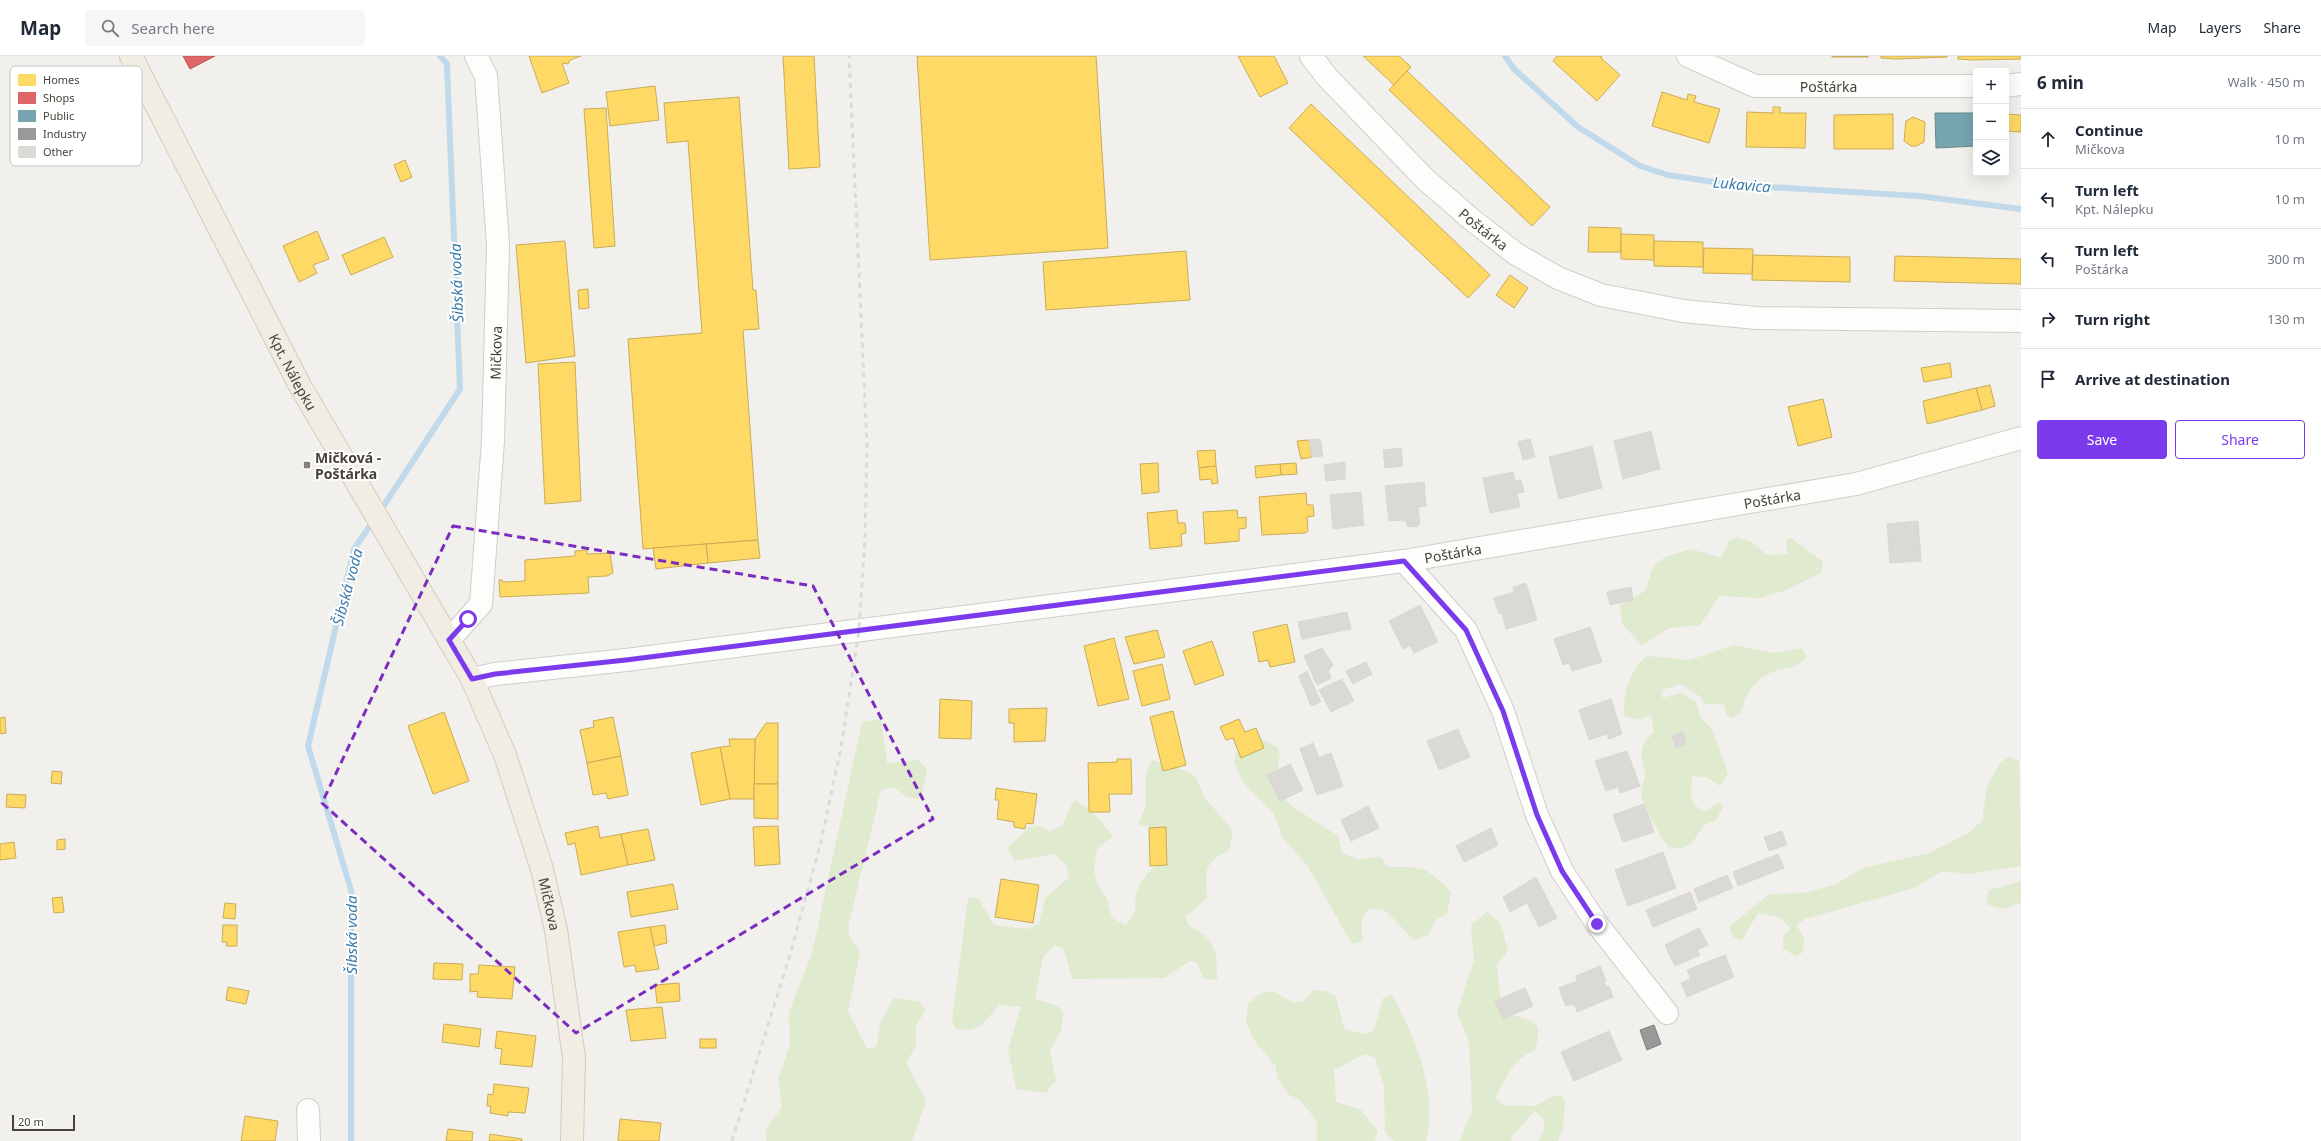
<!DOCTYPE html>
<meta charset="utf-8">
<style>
body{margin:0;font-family:"Noto Sans",sans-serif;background:#f6f6f7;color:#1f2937}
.controls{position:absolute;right:12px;top:12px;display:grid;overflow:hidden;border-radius:4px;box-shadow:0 4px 16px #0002}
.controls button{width:36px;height:36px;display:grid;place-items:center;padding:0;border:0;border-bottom:1px solid #e0e1e3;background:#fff;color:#1f2937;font:20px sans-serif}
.scale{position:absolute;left:12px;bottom:10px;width:63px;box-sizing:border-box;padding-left:4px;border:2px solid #474239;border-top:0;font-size:11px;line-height:14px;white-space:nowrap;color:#474239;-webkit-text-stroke:3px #fff;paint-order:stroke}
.stop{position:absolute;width:12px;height:12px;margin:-9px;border:3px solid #7c3aed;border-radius:50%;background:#fff}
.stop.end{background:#7c3aed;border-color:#fff;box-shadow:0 1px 4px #0008}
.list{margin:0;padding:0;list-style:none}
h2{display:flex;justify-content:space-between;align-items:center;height:52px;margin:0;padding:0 16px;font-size:17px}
h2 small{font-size:13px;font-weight:400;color:#747a83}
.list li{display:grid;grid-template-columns:26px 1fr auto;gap:12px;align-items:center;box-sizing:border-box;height:60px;padding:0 16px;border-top:1px solid #e0e1e3}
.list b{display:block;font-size:15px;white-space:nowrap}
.list p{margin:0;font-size:13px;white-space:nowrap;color:#747a83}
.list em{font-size:13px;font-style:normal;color:#747a83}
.actions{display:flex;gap:8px;padding:12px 16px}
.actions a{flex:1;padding:9px 0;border:1px solid #7c3aed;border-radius:4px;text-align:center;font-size:14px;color:#7c3aed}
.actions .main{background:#7c3aed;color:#fff}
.icon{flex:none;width:22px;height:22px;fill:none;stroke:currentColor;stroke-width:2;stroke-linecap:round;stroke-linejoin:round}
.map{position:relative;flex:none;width:2021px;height:1085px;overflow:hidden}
header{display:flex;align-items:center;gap:24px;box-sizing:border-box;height:56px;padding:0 20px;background:#fff;border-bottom:1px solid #e0e1e3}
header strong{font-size:19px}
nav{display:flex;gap:22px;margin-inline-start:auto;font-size:14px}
.search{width:280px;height:36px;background:#f6f6f7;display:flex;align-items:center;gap:10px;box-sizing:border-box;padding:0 14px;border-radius:4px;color:#747a83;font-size:15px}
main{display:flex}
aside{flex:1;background:#fff}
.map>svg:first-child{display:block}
.green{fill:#dfeace}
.homes{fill:#ffd966;stroke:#c8ac58}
.shops{fill:#e06666;stroke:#b25b58}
.public{fill:#76a5af;stroke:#68878c}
.industry{fill:#999;stroke:#807f7c}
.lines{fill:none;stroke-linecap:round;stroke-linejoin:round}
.stream{stroke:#c1daeb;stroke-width:6}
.building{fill:#dbd9d5;stroke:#dad7d2}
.minor-casing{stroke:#d0ceca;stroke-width:24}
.major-casing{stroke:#d3ccbb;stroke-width:24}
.minor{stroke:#fdfdfc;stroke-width:22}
.major{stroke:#f1ede5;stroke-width:22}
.rail{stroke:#dadad9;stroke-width:3;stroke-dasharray:5 5;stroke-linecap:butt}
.route{stroke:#7c3aed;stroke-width:5}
.marked{fill:none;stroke:#7b2cbf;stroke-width:3;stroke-dasharray:8 5;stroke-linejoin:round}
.poi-dot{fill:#837f78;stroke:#fff;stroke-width:1.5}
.labels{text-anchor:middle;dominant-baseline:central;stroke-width:4;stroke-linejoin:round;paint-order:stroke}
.street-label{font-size:14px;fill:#474239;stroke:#fff}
.poi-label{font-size:14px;font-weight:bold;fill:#474239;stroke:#fff;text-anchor:start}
.water-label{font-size:15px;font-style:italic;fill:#397bac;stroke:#fff}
.key{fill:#fff;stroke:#c8c6c4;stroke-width:1}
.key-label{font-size:11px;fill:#474239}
</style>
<header>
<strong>Map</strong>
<div class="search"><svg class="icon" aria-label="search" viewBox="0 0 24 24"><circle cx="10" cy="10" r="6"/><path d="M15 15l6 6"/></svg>Search here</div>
<nav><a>Map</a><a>Layers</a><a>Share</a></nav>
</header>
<main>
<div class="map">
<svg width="2021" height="1085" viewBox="0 0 2021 1085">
<rect width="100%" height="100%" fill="#f2f0ec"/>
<!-- green -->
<g class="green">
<path d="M1737,481L1753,487L1767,499L1787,498L1786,485L1790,481L1823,506L1821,517L1784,535L1759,542L1720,540L1700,569L1669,572L1642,589L1622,568L1620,550L1645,535L1653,511L1665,501L1691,493L1721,502L1729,485Z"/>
<path d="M1734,589L1774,597L1801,592L1807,600C1792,618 1782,609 1766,619C1751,628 1745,641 1741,657L1732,662L1727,660L1724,648H1703L1702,642L1681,628L1662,634V642L1681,637L1696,646L1700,660L1713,675L1728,718L1720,730L1706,721L1692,720C1691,738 1687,745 1704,756L1720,746L1723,751L1715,765L1704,769L1692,787L1681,793L1669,791C1659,779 1643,752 1641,736C1641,730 1646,724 1645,718C1643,699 1635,692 1654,677L1651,659L1637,664L1624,660C1622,640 1631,611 1647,600L1689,604Z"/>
<path d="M881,663L887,707L919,704L927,713L922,738L917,743L906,741L894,731L881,734L849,867V880L860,896L848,955L867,993L876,991L881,965L894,942L919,945L925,954L916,971V991L906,1006L926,1045L912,1085H767C761,1073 775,1061 782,1052L778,1023L790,988L789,956L812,897L862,666Z"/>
<path d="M1263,684L1277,691L1280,700L1274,727L1290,749L1338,780L1342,797L1358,803L1381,801L1388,811C1424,811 1426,810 1451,836L1447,857L1436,864L1428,879L1414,884L1386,855L1370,852L1362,863V886L1352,888L1307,809L1283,783L1274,758L1243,726L1234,706L1236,696L1255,692Z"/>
<path d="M2008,701L2019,705L2021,810L1969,818L1942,815L1914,832L1805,863L1796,869L1805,883L1802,897L1796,900L1783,893V881L1790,872L1779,861L1758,857L1742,884L1733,881L1729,871L1769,838L1803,837L1834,829L1863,812L1929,797L1968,777L1982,765L1987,731L1999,708Z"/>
<path d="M1152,704L1187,715L1196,722L1205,742L1233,775L1229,794C1202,808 1206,815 1207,842L1185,861L1189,870C1217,883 1217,896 1217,924L1203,922L1196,906L1190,905L1164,922L1072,923L1064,893L1055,889L1043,901L1035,943L1058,950L1063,956L1061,976L1050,994L1056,1024L1046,1037L1016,1033L1008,994L1021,951L999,949C985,965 979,979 955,972L952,965L968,842H978L994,869L1027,873L1039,868L1045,843L1069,821L1066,809L1055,798L1015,805L1007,792L1030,771L1042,770L1050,776L1062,769L1074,744L1091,754L1113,780L1097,793L1094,814L1097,828L1107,843L1112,862L1126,869L1135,857C1134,826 1146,819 1167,800L1168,782L1157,773L1138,768L1146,750V717Z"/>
<path d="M2021,825V847L2004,853L1986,848L1989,834Z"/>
<path d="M1487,856L1501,868L1508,895L1497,909L1501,953C1519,969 1548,952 1535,994C1513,1003 1505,1022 1496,1042L1504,1050H1536L1553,1040H1562L1565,1044L1563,1072L1558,1085H1538L1544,1074V1063L1535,1055L1513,1079L1511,1085H1459L1472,1055L1469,986L1457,957L1474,904L1471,869Z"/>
<path d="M1313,934L1326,935L1336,941L1344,973L1365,978L1374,974L1383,942L1392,938C1415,983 1438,1034 1426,1085H1394L1385,1076L1384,1030L1375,1002L1365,998L1334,1014L1336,1046L1360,1053L1378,1075L1375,1085H1317V1065L1299,1043L1289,1039L1278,1023L1275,1009L1256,987L1246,967L1248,948L1261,937L1273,935L1294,947L1304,945Z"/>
</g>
<!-- homes -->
<g class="homes">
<path d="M529,0H581L570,4L568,8L562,7L569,27L542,37Z"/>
<path d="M783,0H814L820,111L789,113Z"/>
<path d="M917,0H1096L1108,192L930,204Z"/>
<path d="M1238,0H1274L1288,27L1260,41Z"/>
<path d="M1363,0H1399L1411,11L1394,29Z"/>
<path d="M1557,0H1602L1601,2L1620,19L1597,45L1553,5Z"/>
<rect x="1832" y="0" width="36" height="1"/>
<path d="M1881,0H1947V1L1896,3L1881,2Z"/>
<path d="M1958,0H2021V3L1973,4L1958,3Z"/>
<path d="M1407,15L1550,151L1532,170L1389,34Z"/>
<path d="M655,30L659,64L610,70L606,36Z"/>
<path d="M1662,36L1687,44L1688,38L1696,40L1694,46L1720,53L1709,87L1652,70Z"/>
<path d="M739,41L753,234H756L759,273L743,274L758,484L643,493L628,283L702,277L688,85L667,87L664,47Z"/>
<path d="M1311,48L1490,219L1468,242L1289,72Z"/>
<path d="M1773,51H1780V57H1806L1805,92L1746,91L1747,56L1773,57Z"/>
<path d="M606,52L615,190L594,192L584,53Z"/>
<path d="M1893,58V93H1834V59Z"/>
<path d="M2006,58L2021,59V76L2006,75Z"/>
<path d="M1913,61L1925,66L1924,86L1916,90H1911L1904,85L1906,65Z"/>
<path d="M405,104L412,121L401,126L394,109Z"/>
<path d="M1589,171L1621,172V196H1588Z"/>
<path d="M317,175L329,203L313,209L317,217L299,226L283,190Z"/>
<path d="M1621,178L1654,179V204L1621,203Z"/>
<path d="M384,181L393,201L351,219L342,199Z"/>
<path d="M565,185L575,300L526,307L516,189Z"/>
<path d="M1654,185L1703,186V211L1654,210Z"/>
<path d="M1704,192L1753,193L1752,218L1703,217Z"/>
<path d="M1186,195L1190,244L1046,254L1043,206Z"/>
<path d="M1753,199L1850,201V226L1752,224Z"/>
<path d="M1895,200L2021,203V228L1894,225Z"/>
<path d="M1510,219L1528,232L1514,252L1496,239Z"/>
<path d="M588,233L589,252L579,253L578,234Z"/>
<path d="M575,306L581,445L545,448L538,308Z"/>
<path d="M1950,307L1952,321L1924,326L1921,312Z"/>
<path d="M1990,329L1995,350L1982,354L1976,332Z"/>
<path d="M1976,332L1982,354L1927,368L1923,345Z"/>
<path d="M1823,343L1832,381L1798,390L1788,351Z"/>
<path d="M1309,384L1312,401L1301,403L1297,385Z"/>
<path d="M1215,394L1216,410L1199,412L1197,395Z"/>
<path d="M1158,407L1159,436L1142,438L1140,408Z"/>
<path d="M1296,407L1297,418L1281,419L1280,408Z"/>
<path d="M1280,408L1281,419L1256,422L1255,410Z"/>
<path d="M1216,410L1218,427L1212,428L1211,423L1200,424L1199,412Z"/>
<path d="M1306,437L1307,449H1313L1314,460L1307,461L1308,475L1305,477L1262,479L1259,441Z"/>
<path d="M1177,454L1178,467H1185L1186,477L1181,478L1182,490L1150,493L1147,457Z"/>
<path d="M1237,454L1238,462L1246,461V472L1239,473V485L1205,488L1203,456Z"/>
<path d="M758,484L760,502L708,507L706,488Z"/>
<path d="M706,488L708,507L656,513L653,492Z"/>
<path d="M587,494V498L610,497L613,517L607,520L588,521L589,537L500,541L499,524H502L503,526L525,525V504L575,500V495Z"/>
<path d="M1287,568L1295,606L1270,611L1268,604L1259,606L1253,576Z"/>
<path d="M1157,574L1165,601L1134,608L1125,581Z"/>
<path d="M1114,582L1129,643L1098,650L1084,590Z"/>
<path d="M1212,585L1224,619L1195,629L1183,595Z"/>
<path d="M1162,608L1170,643L1142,650L1133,615Z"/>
<path d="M940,643L972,645L971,683L939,682Z"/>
<path d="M1047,652L1045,685L1014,686V667H1009V653Z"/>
<path d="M1173,655L1186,709L1163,715L1150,661Z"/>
<path d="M444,656L469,725L433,738L408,670Z"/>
<path d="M5,661L6,677L0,678V662Z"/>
<path d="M613,661L621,700L587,707L580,674L594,671L593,665Z"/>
<path d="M1239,663L1245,676L1256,672L1264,692L1241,702L1233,682L1226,684L1220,671Z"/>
<path d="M766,667H778V728H754L755,683Z"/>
<path d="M729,683H755L754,743H730L720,691L730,690Z"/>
<path d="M720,691L730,743L701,749L691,697Z"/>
<path d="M621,700L628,739L608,743L606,737L593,739L587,707Z"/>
<path d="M1117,703H1131L1132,738H1109L1110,756H1089L1088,707L1117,706Z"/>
<path d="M52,715L62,716L61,728L51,727Z"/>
<path d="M754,728H778V763L754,762Z"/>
<path d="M996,732L1037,738L1033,768L1026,767L1025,773L1014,771V766L997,763L999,744H995Z"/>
<path d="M7,738L26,739L25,752L6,751Z"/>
<path d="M598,770L600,782L621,778L628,809L581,819L575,787L568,789L565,777Z"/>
<path d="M778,770L780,808L755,810L753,771Z"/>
<path d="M1166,771L1167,809L1150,810L1149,772Z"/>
<path d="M648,773L655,804L628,809L621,778Z"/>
<path d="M65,783V793L57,794V784Z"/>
<path d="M14,786L16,802L0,804V788Z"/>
<path d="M1001,823L1039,829L1033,867L995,861Z"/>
<path d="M673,828L678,853L631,861L627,836Z"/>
<path d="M62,841L64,856L54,857L52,842Z"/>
<path d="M225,847L236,848L235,863L223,862Z"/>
<path d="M223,869H237V890H226L227,886H222Z"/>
<path d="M665,869L667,887L654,890L650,871Z"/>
<path d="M650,871L659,913L636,916L635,909L624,911L618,876Z"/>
<path d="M434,907L463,908L462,924L433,923Z"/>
<path d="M479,909L515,911L512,943L477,941L478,935L470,936V918H478Z"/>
<path d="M679,927L680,945L657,947L655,929Z"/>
<path d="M228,931L249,935L246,948L226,944Z"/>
<path d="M662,951L666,982L631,985L626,954Z"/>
<path d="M444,968L481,973L479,991L442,986Z"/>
<path d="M497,975L536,980L532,1011L500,1008L502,993L495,992Z"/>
<rect x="700" y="983" width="16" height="9"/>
<path d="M494,1028L529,1032L525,1057L508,1056V1060L490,1057L491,1050H487L488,1038L493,1039Z"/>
<path d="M245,1060L278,1065L275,1085H241Z"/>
<path d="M620,1063L661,1067L659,1085H618Z"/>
<path d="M448,1073L473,1076L472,1085H446Z"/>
<path d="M490,1078L522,1083V1085H489Z"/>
</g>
<!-- shops -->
<path class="shops" d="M183,0H215L190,13Z"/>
<!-- public -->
<path class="public" d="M1935,57H1976V90L1936,92Z"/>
<!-- industry -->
<path class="industry" d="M1654,969L1661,988L1647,994L1640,974Z"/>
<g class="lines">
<!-- stream -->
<g class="stream">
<path d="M1505,0L1514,13L1578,71L1640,110L1668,119L1734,129L1919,140L2021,153"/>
<path d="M379,457L460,333L447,8L440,0"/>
<path d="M351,1085V834L308,690L354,493L374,464"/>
</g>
</g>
<!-- building -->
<g class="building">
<path d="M1651,375L1660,413L1623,423L1614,385Z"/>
<path d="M1320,383L1323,400L1312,401L1309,384Z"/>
<path d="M1530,383L1535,401L1523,404L1518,386Z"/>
<path d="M1592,390L1602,432L1559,443L1549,401Z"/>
<path d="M1401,392L1403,410L1385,412L1383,394Z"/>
<path d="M1345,406V423L1326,425L1324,409Z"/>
<path d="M1513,416L1515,425L1521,424L1524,436L1517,437L1520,451L1490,457L1483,422Z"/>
<path d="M1424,426L1426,450L1418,451L1420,466L1418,470L1408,471L1405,464L1389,465L1385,430Z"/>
<path d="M1361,436L1364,469L1333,473L1330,439Z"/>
<path d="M1918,465L1921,505L1890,507L1887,468Z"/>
<path d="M1526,527L1537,564L1506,573L1502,557L1499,558L1494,542L1514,536L1513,531Z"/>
<path d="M1631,531L1633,544L1610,549L1607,536Z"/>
<path d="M1420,549L1438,586L1414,597L1410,589L1403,593L1389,565Z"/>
<path d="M1347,556L1351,573L1302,583L1298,566Z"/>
<path d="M1590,571L1602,606L1572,615L1569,607L1563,609L1554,583Z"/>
<path d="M1322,592L1333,609L1328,615L1331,622L1317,629L1304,600Z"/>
<path d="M1366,606L1372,618L1353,628L1346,615Z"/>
<path d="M1307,615L1321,646L1311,650L1299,620Z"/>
<path d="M1342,623L1354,645L1331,656L1319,634Z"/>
<path d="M1611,643L1622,678L1609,683L1607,678L1589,684L1579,654Z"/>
<path d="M1458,673L1470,701L1439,714L1427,685Z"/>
<path d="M1683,676L1686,688L1676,692L1672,680Z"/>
<path d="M1313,687L1319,702L1305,707L1300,693Z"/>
<path d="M1627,695L1640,730L1620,737L1618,731L1606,735L1595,705Z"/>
<path d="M1331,697L1343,730L1317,739L1305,707Z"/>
<path d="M1290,708L1303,734L1280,745L1267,719Z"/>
<path d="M1644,748L1654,776L1623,786L1613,759Z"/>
<path d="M1368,750L1379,772L1351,785L1341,764Z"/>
<path d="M1491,772L1498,789L1464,806L1456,790Z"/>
<path d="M1782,775L1787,789L1769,795L1764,781Z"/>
<path d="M1663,796L1676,832L1628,850L1615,814Z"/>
<path d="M1778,798L1784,812L1738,830L1733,816Z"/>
<path d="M1727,819L1733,832L1699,846L1694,833Z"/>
<path d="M1536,821L1557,862L1539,871L1527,847L1510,856L1503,841Z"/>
<path d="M1690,836L1697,853L1653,871L1646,854Z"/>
<path d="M1699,872L1708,889L1697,894L1700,899L1675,910L1665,889Z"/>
<path d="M1725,899L1734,921L1687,941L1681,927L1691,923L1687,914Z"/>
<path d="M1600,910L1606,924L1604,926L1606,931L1609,930L1613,941L1577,956L1575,950L1571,948L1566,950L1559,932L1577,925L1576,920Z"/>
<path d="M1525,932L1533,950L1503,963L1495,945Z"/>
<path d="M1609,975L1622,1004L1574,1025L1561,996Z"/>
</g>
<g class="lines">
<!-- minor casing -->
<g class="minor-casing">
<g id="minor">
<path id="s1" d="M1311,0L1327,21L1425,123L1471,163L1516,198L1558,222L1601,239L1683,255L1757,262L2021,265"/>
<path id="s2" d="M1688,0L1755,30H1976"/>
<path d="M2006,30L2021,28"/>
<path d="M1404,505L1466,574L1503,655L1537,759L1562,815L1597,868L1667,957"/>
<path id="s3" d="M449,584L481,548L493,385L498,189L486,20L476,0"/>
<path id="s4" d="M472,623L495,618L626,604L1404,505L1856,428L2021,382"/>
<path d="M308,1054L309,1085"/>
</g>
</g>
<!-- major casing -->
<g class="major-casing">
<g id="major">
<path id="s5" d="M131,0L299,328L472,623L505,699L542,813L556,874L574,1002L572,1085"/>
</g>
</g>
<!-- minor -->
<use href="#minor" class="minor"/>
<!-- major -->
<use href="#major" class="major"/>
<!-- rail -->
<path class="rail" d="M732,1085L789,902L821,786L841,692L859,574L865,481L867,390L849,0"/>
</g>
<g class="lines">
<!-- route -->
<path class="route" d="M468,563L449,584L472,623L495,618L626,604L1404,505L1466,574L1503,655L1537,759L1562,815L1597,868"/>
</g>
<!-- marked area -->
<path class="marked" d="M453,470L813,530L933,763L576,977L322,747Z"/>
<!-- markers -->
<rect class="poi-dot" x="303" y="405" width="8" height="8" rx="2"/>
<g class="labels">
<!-- street labels -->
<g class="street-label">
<text stroke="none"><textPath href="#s2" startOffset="147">Poštárka</textPath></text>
<text stroke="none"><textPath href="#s1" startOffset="245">Poštárka</textPath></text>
<text stroke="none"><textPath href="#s3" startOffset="300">Mičkova</textPath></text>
<text stroke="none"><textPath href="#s5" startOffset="355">Kpt. Nálepku</textPath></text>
<text stroke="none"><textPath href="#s4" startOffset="1313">Poštárka</textPath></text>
<text stroke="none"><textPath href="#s4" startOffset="989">Poštárka</textPath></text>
<text stroke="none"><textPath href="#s5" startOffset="949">Mičkova</textPath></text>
</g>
<!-- poi labels -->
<g class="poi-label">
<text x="315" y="401">Mičková -<tspan x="315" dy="16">Poštárka</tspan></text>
</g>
<!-- water labels -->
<g class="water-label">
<text transform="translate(1742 128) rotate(5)">Lukavica</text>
<text transform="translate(456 227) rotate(-92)">Šibská voda</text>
<text transform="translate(347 531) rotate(-75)">Šibská voda</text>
<text transform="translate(351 879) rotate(-90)">Šibská voda</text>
</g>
</g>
<!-- legend -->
<rect x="10" y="10" width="132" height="100" rx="6" class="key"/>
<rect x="18" y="18" width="18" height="12" fill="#ffd966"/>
<rect x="18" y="36" width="18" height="12" fill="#e06666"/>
<rect x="18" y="54" width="18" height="12" fill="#76a5af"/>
<rect x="18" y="72" width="18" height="12" fill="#999"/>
<rect x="18" y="90" width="18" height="12" fill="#dbd9d5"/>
<g class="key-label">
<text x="43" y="28">Homes</text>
<text x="43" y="46">Shops</text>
<text x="43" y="64">Public</text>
<text x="43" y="82">Industry</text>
<text x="43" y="100">Other</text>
</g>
</svg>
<div class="controls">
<button>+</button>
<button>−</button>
<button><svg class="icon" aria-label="layers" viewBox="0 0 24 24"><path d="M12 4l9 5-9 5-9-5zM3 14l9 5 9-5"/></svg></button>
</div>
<div class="scale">20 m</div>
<div class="stop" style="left:468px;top:563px"></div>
<div class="stop end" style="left:1597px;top:868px"></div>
</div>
<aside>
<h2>6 min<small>Walk · 450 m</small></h2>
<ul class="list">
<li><svg class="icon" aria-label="ahead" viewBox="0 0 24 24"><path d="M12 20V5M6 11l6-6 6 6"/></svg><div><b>Continue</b><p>Mičkova</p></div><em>10 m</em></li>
<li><svg class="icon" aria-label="left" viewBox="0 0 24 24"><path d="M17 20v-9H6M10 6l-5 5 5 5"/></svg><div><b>Turn left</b><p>Kpt. Nálepku</p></div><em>10 m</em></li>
<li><svg class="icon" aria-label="left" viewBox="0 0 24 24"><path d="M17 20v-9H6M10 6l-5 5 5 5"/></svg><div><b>Turn left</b><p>Poštárka</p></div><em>300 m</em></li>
<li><svg class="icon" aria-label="right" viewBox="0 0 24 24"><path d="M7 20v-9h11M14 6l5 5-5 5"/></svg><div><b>Turn right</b></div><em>130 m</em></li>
<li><svg class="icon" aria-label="arrive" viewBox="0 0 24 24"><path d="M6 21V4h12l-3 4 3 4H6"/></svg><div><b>Arrive at destination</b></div></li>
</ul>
<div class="actions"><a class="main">Save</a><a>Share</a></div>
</aside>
</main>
